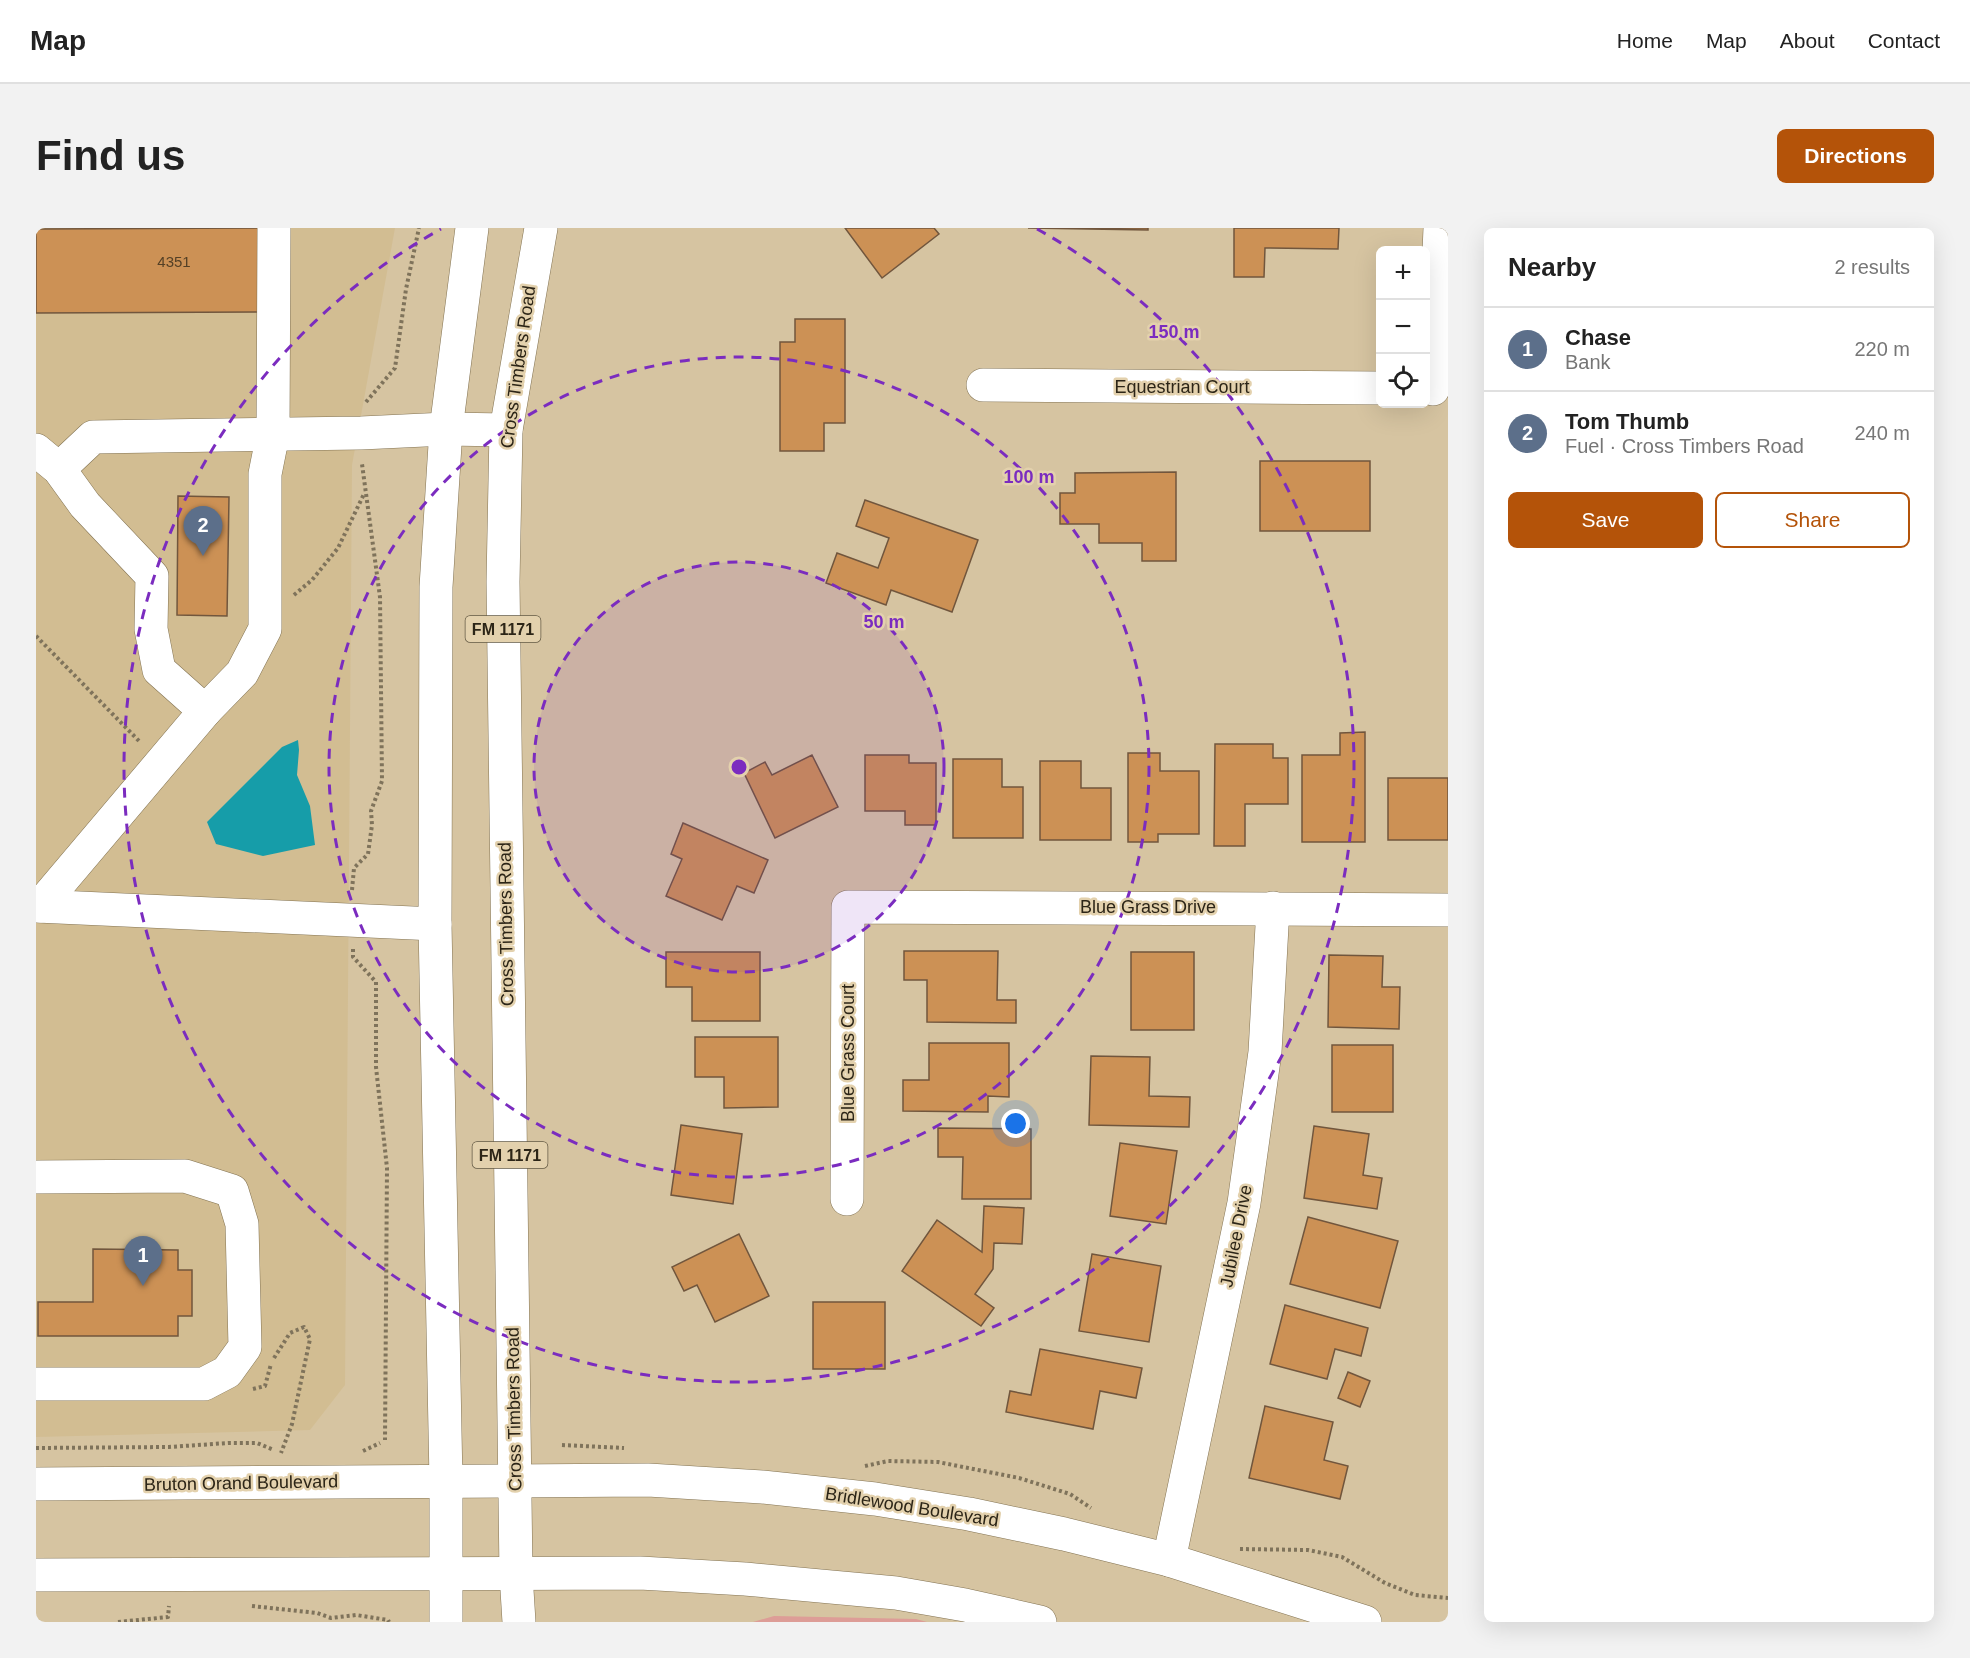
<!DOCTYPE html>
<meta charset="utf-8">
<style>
body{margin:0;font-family:Helvetica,sans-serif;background:#f2f2f2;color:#222}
.controls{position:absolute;right:18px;top:18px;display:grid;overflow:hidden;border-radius:9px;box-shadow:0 6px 24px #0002}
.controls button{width:54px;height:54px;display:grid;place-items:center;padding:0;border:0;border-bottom:2px solid #e0e0e0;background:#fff;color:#222;font:30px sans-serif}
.you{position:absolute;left:980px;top:896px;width:21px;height:21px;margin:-15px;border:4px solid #fff;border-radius:50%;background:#1a73e8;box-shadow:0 0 0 9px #1a73e833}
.badge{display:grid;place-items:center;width:39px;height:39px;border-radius:50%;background:#b45309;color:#fff;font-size:20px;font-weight:700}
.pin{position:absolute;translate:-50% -50px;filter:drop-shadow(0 2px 3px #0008)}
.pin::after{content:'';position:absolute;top:32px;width:21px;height:18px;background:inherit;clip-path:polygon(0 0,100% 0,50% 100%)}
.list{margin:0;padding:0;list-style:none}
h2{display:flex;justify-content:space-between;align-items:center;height:78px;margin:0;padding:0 24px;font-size:26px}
h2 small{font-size:20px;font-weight:400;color:#767676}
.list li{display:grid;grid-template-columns:39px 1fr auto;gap:18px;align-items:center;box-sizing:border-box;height:84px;padding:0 24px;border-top:2px solid #e0e0e0}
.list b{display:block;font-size:22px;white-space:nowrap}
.list p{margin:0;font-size:20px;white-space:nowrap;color:#767676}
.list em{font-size:20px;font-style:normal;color:#767676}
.actions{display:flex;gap:12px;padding:18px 24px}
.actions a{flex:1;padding:14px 0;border:2px solid #b45309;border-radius:9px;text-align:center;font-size:21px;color:#b45309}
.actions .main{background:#b45309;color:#fff}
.icon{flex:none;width:33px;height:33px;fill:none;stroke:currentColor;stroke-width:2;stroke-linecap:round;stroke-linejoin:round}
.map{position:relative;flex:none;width:1412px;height:1394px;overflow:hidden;border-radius:9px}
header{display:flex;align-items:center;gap:36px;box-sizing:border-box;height:84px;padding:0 30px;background:#fff;border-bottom:2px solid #e0e0e0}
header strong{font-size:28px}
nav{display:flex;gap:33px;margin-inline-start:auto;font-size:21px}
.intro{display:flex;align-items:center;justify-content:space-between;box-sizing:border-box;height:144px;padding:0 36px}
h1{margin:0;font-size:42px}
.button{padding:15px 27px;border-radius:9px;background:#b45309;color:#fff;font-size:21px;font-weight:700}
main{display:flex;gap:36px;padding:0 36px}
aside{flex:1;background:#fff;border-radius:9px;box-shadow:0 6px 24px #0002}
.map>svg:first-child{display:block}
.built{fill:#d2bd92}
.green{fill:#dd9d97}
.water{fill:#169da9}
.building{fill:#cc9155;stroke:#71563d;stroke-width:1.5}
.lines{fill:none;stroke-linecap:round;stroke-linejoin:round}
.minor-casing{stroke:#837352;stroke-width:34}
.major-casing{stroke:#837352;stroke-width:34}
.path{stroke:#7f735b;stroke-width:4;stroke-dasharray:3 3;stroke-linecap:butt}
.minor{stroke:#fff;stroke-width:33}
.major{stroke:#fff;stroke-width:33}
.ring{fill:none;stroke:#7b2cbf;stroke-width:3;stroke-dasharray:10 8}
.labels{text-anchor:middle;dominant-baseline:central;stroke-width:5;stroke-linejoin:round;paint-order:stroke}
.number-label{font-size:15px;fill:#544026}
.shield{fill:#e3d1ad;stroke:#635944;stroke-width:1.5}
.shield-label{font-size:16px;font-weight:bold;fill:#2c2517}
.street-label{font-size:18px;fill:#2c2517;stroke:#e3d1ad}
.centre{fill:#7b2cbf;stroke:#e3d1ad;stroke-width:3}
.ring-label{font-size:18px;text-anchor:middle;font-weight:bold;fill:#7b2cbf;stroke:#e3d1ad;stroke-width:5;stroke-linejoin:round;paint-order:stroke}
</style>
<header>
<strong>Map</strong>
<nav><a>Home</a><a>Map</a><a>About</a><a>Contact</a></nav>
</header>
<div class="intro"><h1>Find us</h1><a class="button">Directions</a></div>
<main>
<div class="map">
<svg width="1412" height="1394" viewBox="0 0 1412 1394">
<rect width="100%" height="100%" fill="#d6c4a1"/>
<!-- built -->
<path class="built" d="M0,0H359L316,237L309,1157L274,1202L0,1209Z"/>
<!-- green -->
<path class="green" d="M738,1388L880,1391L891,1394H717Z"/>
<!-- water -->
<path class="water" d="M262,512L263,522L261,547L274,578L279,617L227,628L180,616L171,594L246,519Z"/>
<!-- building -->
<g class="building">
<path d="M223,0L224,84L0,85V1Z"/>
<path d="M809,0H898L903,6L846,50Z"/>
<path d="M992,0H1112V2Z"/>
<path d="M1198,0H1303L1302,21L1229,20L1228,49H1198Z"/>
<path d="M759,91H809V195H788V223H744V114H759Z"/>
<rect x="1224" y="233" width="110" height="70"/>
<path d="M1140,244V333H1106V315H1063V296H1024V265H1039V245Z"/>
<path d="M142,268L193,269L191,388L141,387Z"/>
<path d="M829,272L942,312L916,384L855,362L850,377L790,355L801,325L842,340L853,310L820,298Z"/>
<path d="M1329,504V614H1266V527H1304V505Z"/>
<path d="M1179,516H1237V530H1252V576H1209V618H1178Z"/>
<path d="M1092,525H1124V543H1163V606H1122V614H1092Z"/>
<path d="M776,527L802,579L739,610L708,545L729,534L736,547Z"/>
<path d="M829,527H873V535H900V597H869V583H829Z"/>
<path d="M917,531H966V559H987V610H917Z"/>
<path d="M1004,533H1045V560H1075V612H1004Z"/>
<rect x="1352" y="550" width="60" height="62"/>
<path d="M647,595L732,632L718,665L701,658L686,692L630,668L646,631L635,626Z"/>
<path d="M868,723H962L961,772H980V795L891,794V752H868Z"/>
<path d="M630,724H724V793H656V759H630Z"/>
<rect x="1095" y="724" width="63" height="78"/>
<path d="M1293,727L1347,728L1346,759H1364L1363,801L1292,799Z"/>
<path d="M659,809H742V879L688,880V849H659Z"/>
<path d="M893,815H973V869L952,868V884L867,883V852H893Z"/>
<rect x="1296" y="817" width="61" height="67"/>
<path d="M1055,828L1114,829L1113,868L1154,869L1153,899L1053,897Z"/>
<path d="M645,897L706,906L697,976L635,967Z"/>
<path d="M1278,898L1333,906L1327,947L1346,950L1341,981L1268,970Z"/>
<path d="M902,900L995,901V971H926L927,929H902Z"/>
<path d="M1084,915L1141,923L1130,996L1074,988Z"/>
<path d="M948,978L988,980L986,1016L958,1015L957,1041L939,1066L958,1080L945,1098L866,1043L901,992L946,1024Z"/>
<path d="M1272,989L1362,1013L1344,1080L1254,1056Z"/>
<path d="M703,1006L733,1068L679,1094L661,1057L648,1063L636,1039Z"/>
<path d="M57,1021L142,1022V1042H156V1088H142V1108H2V1074H57Z"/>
<path d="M1056,1026L1125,1038L1113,1114L1043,1103Z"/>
<rect x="777" y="1074" width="72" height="67"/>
<path d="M1249,1077L1332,1100L1325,1128L1299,1121L1291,1151L1234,1136Z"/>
<path d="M1004,1121L1106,1140L1100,1170L1064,1163L1057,1201L970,1184L974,1163L995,1167Z"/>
<path d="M1312,1144L1334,1153L1324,1179L1302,1170Z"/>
<path d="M1229,1178L1297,1194L1288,1232L1312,1238L1304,1271L1213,1250Z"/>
</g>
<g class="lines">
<!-- minor casing -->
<g class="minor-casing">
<g id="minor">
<path d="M947,157L1344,160"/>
<path d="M1397,161L1404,0"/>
<path d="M0,222L23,241L49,277L116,348L115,401L123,442L169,483"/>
<path d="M23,241L57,209L325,205L410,201"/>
<path d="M0,678L399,696"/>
<path d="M4,678L169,483L206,445L229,401V246L237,206L238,0"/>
<path d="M0,949L149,948L196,963L206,996L209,1119L191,1144L168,1156H0"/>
<path d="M811,971L812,679L1412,682"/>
<path d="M1133,1332L1208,975L1229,824L1237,680"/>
</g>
</g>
<!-- major casing -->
<g class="major-casing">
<g id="major">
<path d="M410,201L470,202"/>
<path d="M0,1256L612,1252L726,1259L839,1271L933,1286L1028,1306L1133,1332L1329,1394"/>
<path d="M0,1347L604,1345L709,1351L860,1365L929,1377L1004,1394"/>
<path d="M410,1394V1253L399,696L400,359L410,201L436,0"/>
<path d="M483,1394L480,1346L467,354L470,202L505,0"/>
</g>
</g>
<!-- path -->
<g class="path">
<path d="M330,174L359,140L370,61L383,0"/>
<path d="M258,367L276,352L302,320L328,266"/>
<path d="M0,408L104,514"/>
<path d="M316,662L318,640L332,626L336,597L335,583L346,553L344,369L326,236"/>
<path d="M317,721V729L340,754V839L351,940L349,1212"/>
<path d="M238,1130L254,1105L268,1099L274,1111L256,1196L245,1225"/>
<path d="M217,1161L229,1158L235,1136"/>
<path d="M526,1217L588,1220"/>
<path d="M0,1220L133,1219L192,1215H221L238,1222"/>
<path d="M327,1223L344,1215"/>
<path d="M829,1238L852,1233L902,1234L983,1250L1034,1266L1055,1280"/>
<path d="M1204,1321L1272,1322L1306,1329L1349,1355L1379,1367L1412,1370"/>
<path d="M216,1378L281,1385L295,1390L320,1387L352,1392L353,1394"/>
<path d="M82,1394L132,1389L133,1378"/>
</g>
<!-- minor -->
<use href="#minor" class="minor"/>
<!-- major -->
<use href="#major" class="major"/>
</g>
<!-- distance rings -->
<circle cx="703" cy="539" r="205" fill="#7b2cbf" fill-opacity=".12"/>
<g class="ring">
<circle cx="703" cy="539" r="205"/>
<circle cx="703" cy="539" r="410"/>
<path d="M1001 1A615 615 0 1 1 405 1"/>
</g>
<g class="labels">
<!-- number labels -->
<g class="number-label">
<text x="138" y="33">4351</text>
</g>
<!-- shield labels -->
<g class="shield">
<rect x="429.5" y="388" width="75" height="26" rx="4.5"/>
<rect x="436.5" y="914" width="75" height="26" rx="4.5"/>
</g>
<g class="shield-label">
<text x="467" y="401">FM 1171</text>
<text x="474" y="927">FM 1171</text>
</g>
<!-- street labels -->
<g class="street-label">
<text transform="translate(482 139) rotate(-82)">Cross Timbers Road</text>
<text x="1146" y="159">Equestrian Court</text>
<text x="1112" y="679">Blue Grass Drive</text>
<text transform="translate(470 696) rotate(-91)">Cross Timbers Road</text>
<text transform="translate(812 825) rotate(-90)">Blue Grass Court</text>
<text transform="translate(1200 1008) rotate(-79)">Jubilee Drive</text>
<text transform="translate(478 1181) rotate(-91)">Cross Timbers Road</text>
<text transform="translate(205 1255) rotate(-1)">Bruton Orand Boulevard</text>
<text transform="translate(876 1279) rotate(9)">Bridlewood Boulevard</text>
</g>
</g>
<circle cx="703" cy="539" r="9" class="centre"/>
<g class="ring-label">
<text x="1138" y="110">150 m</text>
<text x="993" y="255">100 m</text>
<text x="848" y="400">50 m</text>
</g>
</svg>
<div class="controls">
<button>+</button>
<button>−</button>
<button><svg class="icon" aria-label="locate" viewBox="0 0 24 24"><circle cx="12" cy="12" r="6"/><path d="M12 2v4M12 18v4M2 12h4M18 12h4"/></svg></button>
</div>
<div class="you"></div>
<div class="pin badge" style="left:107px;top:1058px;background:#5c6f8a">1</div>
<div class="pin badge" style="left:167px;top:328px;background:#5c6f8a">2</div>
</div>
<aside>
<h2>Nearby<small>2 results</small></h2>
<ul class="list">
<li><span class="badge" style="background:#5c6f8a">1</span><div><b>Chase</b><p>Bank</p></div><em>220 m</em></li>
<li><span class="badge" style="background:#5c6f8a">2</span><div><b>Tom Thumb</b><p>Fuel · Cross Timbers Road</p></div><em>240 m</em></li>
</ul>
<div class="actions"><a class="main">Save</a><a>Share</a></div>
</aside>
</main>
